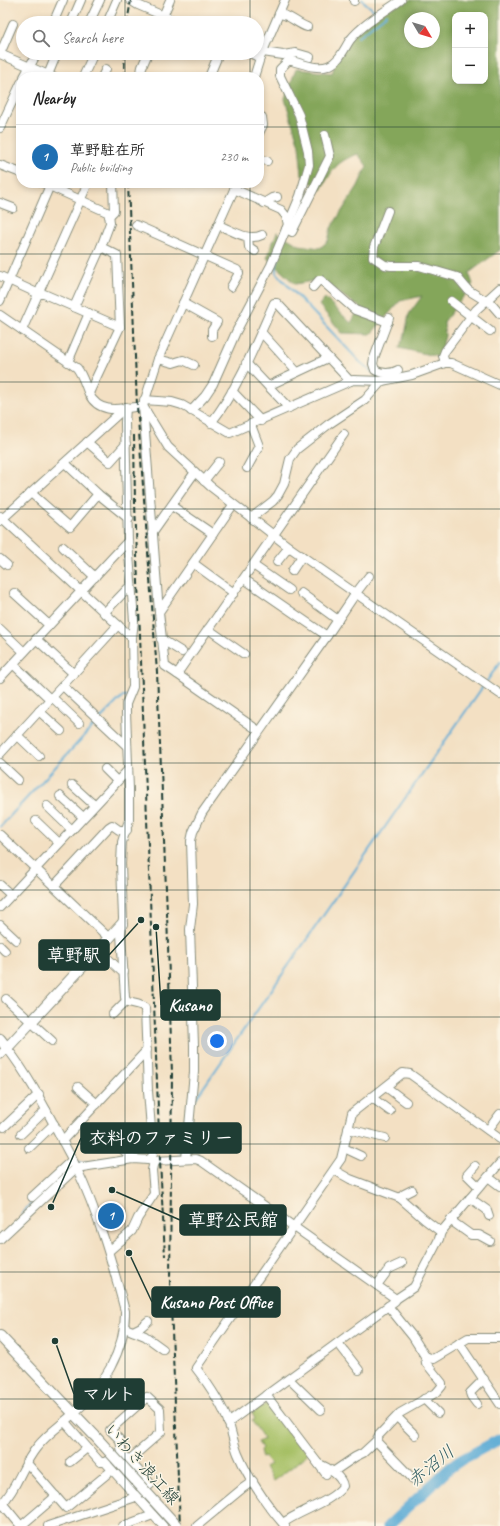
<!DOCTYPE html>
<meta charset="utf-8">
<style>
body{margin:0;font-family:Caveat,"Klee One",sans-serif;background:#f6f6f6;color:#222}
.controls{position:absolute;right:12px;top:12px;display:grid;overflow:hidden;border-radius:8px;box-shadow:0 2px 6px #0003}
.controls button{width:36px;height:36px;display:grid;place-items:center;padding:0;border:0;border-bottom:1px solid #e0e0e0;background:#fff;color:#222;font:20px sans-serif}
.compass{position:absolute;left:404px;top:12px;width:36px;height:36px;border-radius:50%;background:#fff;box-shadow:0 2px 6px #0003;rotate:128deg}
.you{position:absolute;left:217px;top:1041px;width:14px;height:14px;margin:-10px;border:3px solid #fff;border-radius:50%;background:#1a73e8;box-shadow:0 0 0 6px #1a73e833}
.badge{display:grid;place-items:center;width:26px;height:26px;border-radius:50%;background:#1f6fb2;color:#fff;font-size:13px;font-weight:700}
.pin{position:absolute;translate:-50% -50%;border:2px solid #fff;box-shadow:0 1px 4px #0006}
.list{margin:0;padding:0;list-style:none}
h2{display:flex;justify-content:space-between;align-items:center;height:52px;margin:0;padding:0 16px;font-size:17px}
h2 small{font-size:13px;font-weight:400;color:#767676}
.list li{display:grid;grid-template-columns:26px 1fr auto;gap:12px;align-items:center;box-sizing:border-box;height:64px;padding:0 16px;border-top:1px solid #e0e0e0}
.list b{display:block;font-size:15px;white-space:nowrap}
.list p{margin:0;font-size:13px;white-space:nowrap;color:#767676}
.list em{font-size:13px;font-style:normal;color:#767676}
.icon{flex:none;width:22px;height:22px;fill:none;stroke:currentColor;stroke-width:2;stroke-linecap:round;stroke-linejoin:round}
.map{position:relative;flex:none;width:500px;height:1526px;overflow:hidden}
.search{position:absolute;background:#fff;box-shadow:0 2px 6px #0003;left:16px;top:16px;width:248px;height:44px;display:flex;align-items:center;gap:10px;box-sizing:border-box;padding:0 14px;border-radius:22px;color:#767676;font-size:15px}
.panel{position:absolute;background:#fff;box-shadow:0 2px 6px #0003;left:16px;top:72px;width:248px;height:116px;border-radius:16px}
.map>svg:first-child{display:block}
.green{fill:#a5bf64;stroke:#627e4c}
.forest{fill:#84a65a;stroke:#527247;fill-rule:evenodd}
.lines{fill:none;stroke-linecap:round;stroke-linejoin:round}
.stream{stroke:#5babd5;stroke-width:2}
.river{stroke:#5babd5;stroke-width:11}
.minor-casing{stroke:#898e7c;stroke-width:10}
.major-casing{stroke:#898e7c;stroke-width:12}
.minor{stroke:#fff;stroke-width:8}
.major{stroke:#fff;stroke-width:10}
.rail{stroke:#1f3d34;stroke-width:2;stroke-dasharray:6 3;stroke-linecap:butt}
.major-bridge-casing{stroke:#898e7c;stroke-width:12;stroke-linecap:butt}
.major-bridge{stroke:#fff;stroke-width:10}
.grid{fill:none;stroke:#1f3d34;stroke-width:1;stroke-opacity:0.55}
.labels{text-anchor:middle;dominant-baseline:central;stroke-width:3;stroke-linejoin:round;paint-order:stroke}
.street-label{font-size:17px;fill:#1f3d34;stroke:#fcf5e5}
.water-label{font-size:18px;font-style:italic;fill:#315e64;stroke:#fcf5e5}
.leader{fill:none;stroke:#1f3d34;stroke-width:1.5}
.callout-dot{fill:#1f3d34;stroke:#fcf5e5;stroke-width:1.5}
.callout{fill:#1f3d34;stroke:#1f3d34;stroke-width:1.5}
.callout-label{font-size:18px;text-anchor:middle;font-weight:bold;fill:#fff}
</style>
<div class="map">
<svg width="500" height="1526" viewBox="0 0 500 1526">
<rect width="100%" height="100%" fill="#fcf5e5"/>
<filter id="ink" filterUnits="userSpaceOnUse"><feTurbulence type="fractalNoise" baseFrequency=".025" numOctaves="2"/><feDisplacementMap in="SourceGraphic" scale="8" xChannelSelector="R" yChannelSelector="G"/><feConvolveMatrix kernelMatrix="1 2 1 2 8 2 1 2 1" color-interpolation-filters="sRGB"/></filter>
<filter id="wash" filterUnits="userSpaceOnUse"><feTurbulence type="fractalNoise" baseFrequency=".012" numOctaves="4" result="noise"/><feDisplacementMap in="SourceGraphic" scale="16" xChannelSelector="R" yChannelSelector="G"/><feGaussianBlur stdDeviation="0.9" result="paint"/><feColorMatrix in="noise" values="0 0 0 0 0 0 0 0 0 0 0 0 0 0 0 0 0 1.4 0 .05"/><feComposite in="paint" operator="in"/></filter>
<g filter="url(#wash)">
<rect width="100%" height="100%" fill="#f3e0c3"/>
<!-- green -->
<path class="green" d="M270,1401L308,1453L291,1468L273,1481L265,1467L270,1464L265,1457L262,1458L260,1450L262,1448L258,1442L264,1439L252,1421L255,1419L252,1413Z"/>
<!-- forest -->
<path class="forest" d="M410,0H500V250L469,273L473,284L444,322L445,336L439,357L399,348L405,335L409,314L422,296L400,301L371,334L342,333L319,305L325,298L351,323L360,307L319,280L295,284L267,258L277,232L299,245L320,248L328,241L331,228L358,186L367,166L358,154C335,162 333,170 321,190L302,175L299,145L285,99L296,69L332,73L343,43L371,16ZM455,15H485V81H455ZM410,18H434V42H410Z"/>
<g class="lines">
<!-- stream -->
<g class="stream">
<path d="M362,0L377,13"/>
<path d="M358,37L387,14"/>
<path d="M278,259L276,268L277,274L360,362L373,373"/>
<path d="M487,681L500,662"/>
<path d="M100,719L123,696H127"/>
<path d="M0,827L97,722"/>
<path d="M194,1101L484,685"/>
<path d="M178,1154L181,1153L187,1111"/>
<path d="M138,1155H147"/>
<path d="M77,1163L112,1158"/>
<path d="M21,1214L55,1181"/>
</g>
<!-- river -->
<path class="river" d="M388,1526L451,1467L461,1460L500,1439"/>
</g>
</g>
<g filter="url(#ink)">
<g class="lines">
<!-- minor casing -->
<g class="minor-casing">
<g id="minor">
<path d="M130,0L138,5L180,23"/>
<path d="M354,0V1"/>
<path d="M279,14C289,14 297,24 307,27"/>
<path d="M53,23L63,0"/>
<path d="M71,23L81,0"/>
<path d="M89,23L100,0"/>
<path d="M107,23L117,0"/>
<path d="M160,23L170,0"/>
<path d="M263,52L283,55L296,53L310,57"/>
<path d="M250,53L260,58"/>
<path d="M0,54L53,77"/>
<path d="M0,54L13,24"/>
<path d="M48,75L57,53"/>
<path d="M24,77L37,53"/>
<path d="M83,77L93,55"/>
<path d="M102,77L106,69"/>
<path d="M140,77L142,67L148,53"/>
<path d="M209,77L219,53"/>
<path d="M254,77L260,58L285,0"/>
<path d="M259,116L262,117L263,125L259,133"/>
<path d="M0,128L21,83"/>
<path d="M259,159L267,161"/>
<path d="M0,165L21,173"/>
<path d="M43,183L109,213L110,223L101,247L74,307"/>
<path d="M234,189L281,210L286,216L288,225"/>
<path d="M0,203L13,208"/>
<path d="M264,203L272,198L277,197"/>
<path d="M388,211L374,247L373,257L385,265L391,266H419L457,277L468,290L486,301"/>
<path d="M109,216L114,211L113,183"/>
<path d="M136,225L237,270L239,273L231,287"/>
<path d="M218,225C232,230 248,242 262,235"/>
<path d="M286,229L292,232L330,156L325,135"/>
<path d="M248,237L249,247L255,251"/>
<path d="M0,276L39,294H44L120,327"/>
<path d="M313,287L319,280H321L355,310L388,322"/>
<path d="M487,299L500,314"/>
<path d="M0,301L51,183"/>
<path d="M451,301L490,331"/>
<path d="M183,303L217,322L212,330V336"/>
<path d="M0,315L77,368C83,376 85,385 89,394C100,416 123,408 143,406L168,447L210,486L289,547L500,694"/>
<path d="M389,318L374,358L373,364L375,370C381,374 392,374 398,370"/>
<path d="M22,330L88,183"/>
<path d="M261,332L297,372"/>
<path d="M158,359L173,363L183,360L194,365"/>
<path d="M68,362L89,313"/>
<path d="M246,363L289,408"/>
<path d="M445,363L443,356L445,351L476,310L500,288"/>
<path d="M268,386L328,358"/>
<path d="M232,391L261,421"/>
<path d="M89,393L120,327L117,255L101,247"/>
<path d="M144,400L172,402L182,405L230,433L353,380L382,381"/>
<path d="M191,411L205,396L213,384L236,332L271,265L300,196L309,165L308,151L299,115L280,76V69L288,61H292C304,64 317,70 328,66C339,62 344,49 350,40C363,24 384,12 401,0"/>
<path d="M211,423C238,389 256,343 274,303H277L350,381"/>
<path d="M87,442L110,462L126,444"/>
<path d="M65,463L98,494L129,519"/>
<path d="M247,468L259,446L251,425"/>
<path d="M204,481L219,462"/>
<path d="M31,493L70,527L98,494"/>
<path d="M233,505L159,612L165,666L177,674L259,731"/>
<path d="M172,506L213,534"/>
<path d="M0,516L132,638"/>
<path d="M251,518L273,501L278,495L284,484L290,459L297,449L329,424L365,400L382,381L412,375L445,363H451L500,385"/>
<path d="M0,521L125,408"/>
<path d="M152,533L195,472"/>
<path d="M63,547L95,577"/>
<path d="M0,559L7,565"/>
<path d="M277,562L289,547"/>
<path d="M193,563L234,593"/>
<path d="M253,565L289,590"/>
<path d="M292,571L302,556"/>
<path d="M244,579L327,636"/>
<path d="M14,593L49,625"/>
<path d="M301,593L338,620"/>
<path d="M159,612L143,406L158,359L237,183"/>
<path d="M104,613L131,585"/>
<path d="M0,629L24,652"/>
<path d="M208,629L244,654"/>
<path d="M36,639L74,674"/>
<path d="M161,639L182,652"/>
<path d="M13,664L50,699"/>
<path d="M177,674L344,434"/>
<path d="M0,678L128,541"/>
<path d="M63,686L127,746"/>
<path d="M52,697L79,723"/>
<path d="M39,711L61,731"/>
<path d="M17,735L39,756"/>
<path d="M0,754L118,625"/>
<path d="M0,763L18,780"/>
<path d="M105,769L117,781"/>
<path d="M72,785L94,805"/>
<path d="M60,796L83,817"/>
<path d="M47,806L72,830"/>
<path d="M36,821L59,843"/>
<path d="M0,835L109,938"/>
<path d="M0,885L11,895"/>
<path d="M54,886L109,827L112,825L119,830H127"/>
<path d="M0,907L128,770"/>
<path d="M0,925L16,940"/>
<path d="M0,946L5,951"/>
<path d="M98,949L121,971L124,972"/>
<path d="M6,999L52,1041"/>
<path d="M113,1014L126,1001"/>
<path d="M0,1055L7,1048C28,1075 43,1104 59,1134C64,1145 71,1156 76,1167C98,1213 112,1262 125,1311C126,1350 102,1389 73,1414C61,1425 47,1434 37,1447C22,1465 17,1489 0,1506"/>
<path d="M78,1087L97,1104"/>
<path d="M386,1087L406,1102"/>
<path d="M371,1097L390,1111"/>
<path d="M4,1127L39,1094"/>
<path d="M348,1129L385,1138"/>
<path d="M102,1130L133,1159"/>
<path d="M488,1130L500,1114"/>
<path d="M21,1134L46,1110"/>
<path d="M62,1141L147,1050"/>
<path d="M29,1148L54,1124"/>
<path d="M344,1148L361,1156"/>
<path d="M186,1159L194,1072V1045L190,929L193,904L191,841L193,832L202,813L327,636L356,593L369,576"/>
<path d="M148,1160L154,1161L196,1159L201,1161L396,1299L395,1301L228,1423"/>
<path d="M475,1166L467,1175L479,1187"/>
<path d="M334,1170L350,1179L400,1198L424,1219L441,1232"/>
<path d="M488,1177L500,1186"/>
<path d="M32,1197L72,1160"/>
<path d="M400,1198L404,1194L412,1190"/>
<path d="M470,1198L487,1210L489,1216"/>
<path d="M450,1220L471,1235H479L490,1241"/>
<path d="M0,1239L76,1168L133,1159L148,1160L152,1157L153,1153L148,1091L145,1008C140,1003 132,1004 126,1001L125,997L121,934L123,918L121,864L122,842L129,820V789L126,712V704L133,687L132,638L134,621L128,541L125,423L126,407"/>
<path d="M109,1251L132,1231L138,1218L154,1194L152,1170L154,1161"/>
<path d="M377,1285L389,1269L402,1263"/>
<path d="M396,1299L414,1287L439,1239L441,1232L500,1163"/>
<path d="M388,1306L413,1337L425,1356L433,1359L468,1338H500"/>
<path d="M125,1328L145,1336L163,1349"/>
<path d="M133,1331L141,1327L148,1321"/>
<path d="M338,1343L359,1370"/>
<path d="M459,1343L500,1404"/>
<path d="M289,1379L321,1410"/>
<path d="M266,1395L326,1474"/>
<path d="M424,1399L438,1413"/>
<path d="M477,1404L471,1396L470,1393L484,1379"/>
<path d="M397,1417L415,1435"/>
<path d="M65,1422L100,1462H105L108,1460"/>
<path d="M376,1441L413,1479"/>
<path d="M26,1462L66,1508L112,1470"/>
<path d="M70,1462L87,1448"/>
<path d="M105,1462L163,1526"/>
<path d="M333,1472L355,1457L363,1453L376,1441L379,1435L400,1413L437,1392L442,1386V1383L426,1363L425,1356"/>
<path d="M2,1503L21,1526"/>
<path d="M283,1523C299,1511 332,1502 343,1486C342,1477 328,1467 319,1464"/>
<path d="M21,1526L56,1496"/>
<path d="M48,1526L136,1497L151,1484L122,1453L120,1440L110,1430L147,1397L160,1409L161,1432L129,1460"/>
<path d="M123,1526L153,1515"/>
<path d="M197,1526L243,1488L253,1481"/>
<path d="M285,1526C267,1505 249,1480 238,1454C234,1444 232,1434 229,1424C222,1404 209,1385 196,1368L341,1159L352,1113L403,1073L410,1074L500,1139"/>
</g>
</g>
<!-- major casing -->
<g class="major-casing">
<g id="major">
<path d="M0,1039L7,1048L122,924"/>
<path d="M0,1336L95,1436"/>
</g>
</g>
<!-- minor -->
<use href="#minor" class="minor"/>
<!-- major -->
<use href="#major" class="major"/>
<!-- rail -->
<g class="rail">
<path d="M127,23L131,0"/>
<path d="M124,77L125,53"/>
<path d="M128,183L137,406L157,672L167,913L172,1074L170,1281L180,1526"/>
<path d="M134,435L135,503L160,1161L165,1256"/>
</g>
<!-- major-bridge casing -->
<g class="major-bridge-casing">
<path id="major-bridge" d="M95,1436L177,1526"/>
</g>
<!-- major-bridge -->
<use href="#major-bridge" class="major-bridge"/>
</g>
</g>
<!-- grid -->
<path class="grid" d="M125,0V23M250,0V23M375,0V1526M125,53V77M250,53V77M0,127H21M259,127H500M125,183V1526M250,183V1526M0,254H500M0,382H500M0,509H500M0,636H500M0,763H500M0,890H500M0,1017H500M0,1144H500M0,1272H500M0,1399H500"/>
<g class="labels">
<!-- street labels -->
<g class="street-label">
<text transform="translate(142 1464) rotate(48)">いわき浪江線</text>
</g>
<!-- water labels -->
<g class="water-label">
<text transform="translate(431 1466) rotate(-39)">赤沼川</text>
</g>
</g>
<!-- callouts -->
<path class="leader" d="M141 920L109 955M156 927L161 1005M51 1207L81 1138M112 1190L180 1220M129 1253L152 1302M55 1341L74 1394"/>
<g class="callout-dot">
<circle cx="141" cy="920" r="4"/>
<circle cx="156" cy="927" r="4"/>
<circle cx="51" cy="1207" r="4"/>
<circle cx="112" cy="1190" r="4"/>
<circle cx="129" cy="1253" r="4"/>
<circle cx="55" cy="1341" r="4"/>
</g>
<g class="callout">
<rect x="39" y="940" width="70" height="30" rx="4"/>
<rect x="161" y="990" width="59" height="30" rx="4"/>
<rect x="81" y="1123" width="160" height="30" rx="4"/>
<rect x="180" y="1205" width="106" height="30" rx="4"/>
<rect x="152" y="1287" width="128" height="30" rx="4"/>
<rect x="74" y="1379" width="70" height="30" rx="4"/>
</g>
<g class="callout-label">
<text x="74" y="961">草野駅</text>
<text x="190" y="1011">Kusano</text>
<text x="161" y="1144">衣料のファミリー</text>
<text x="233" y="1226">草野公民館</text>
<text x="216" y="1308">Kusano Post Office</text>
<text x="109" y="1400">マルト</text>
</g>
</svg>
<div class="controls">
<button>+</button>
<button>−</button>
</div>
<svg class="compass" viewBox="-18 -18 36 36"><path d="M0-13l5 13h-10z" fill="#e53935"/><path d="M0 13l5-13h-10z" fill="#767676"/></svg>
<div class="you"></div>
<div class="pin badge" style="left:111px;top:1216px">1</div>
<div class="search"><svg class="icon" aria-label="search" viewBox="0 0 24 24"><circle cx="10" cy="10" r="6"/><path d="M15 15l6 6"/></svg>Search here</div>
<section class="panel">
<h2>Nearby<small></small></h2>
<ul class="list">
<li><span class="badge">1</span><div><b>草野駐在所</b><p>Public building</p></div><em>230 m</em></li>
</ul>
</section>
</div>
